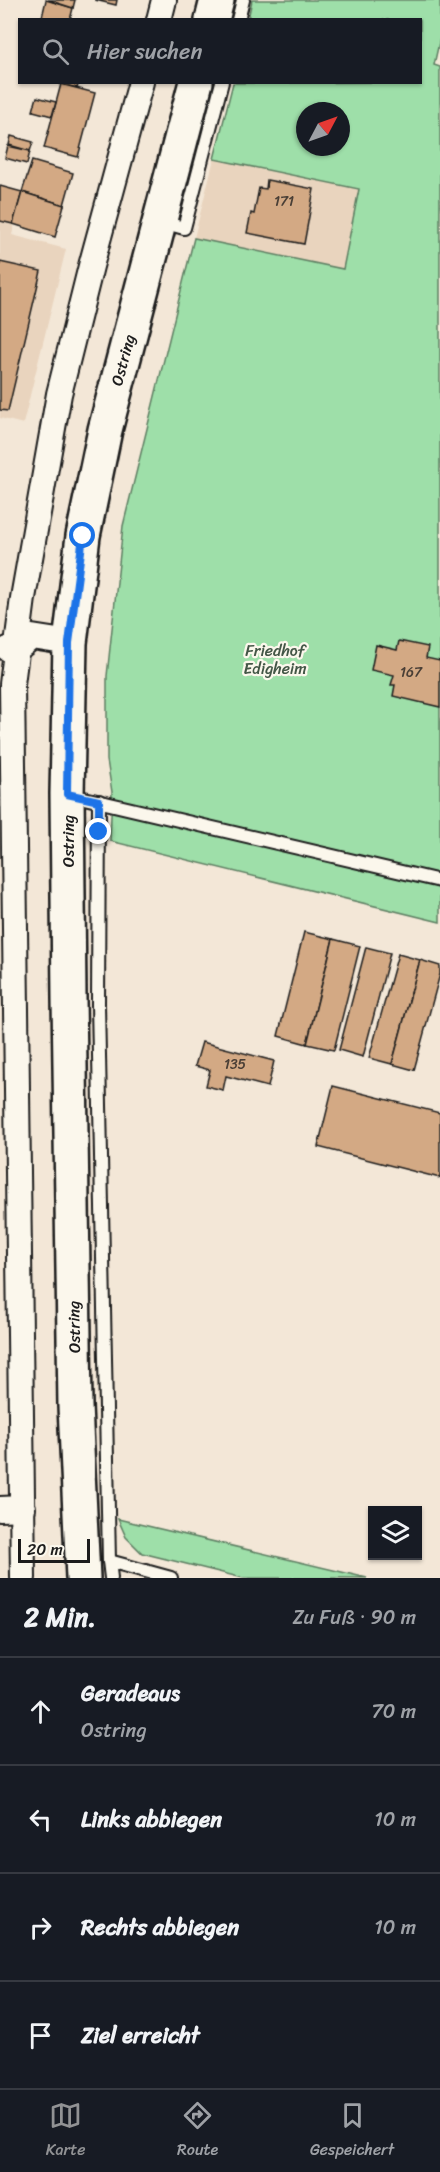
<!DOCTYPE html>
<html lang="de">
<meta charset="utf-8">
<style>
body{margin:0;font-family:Sriracha,sans-serif;background:#20242c;color:#f1f3f6}
.controls{position:absolute;right:18px;bottom:18px;display:grid;overflow:hidden;border-radius:0px;box-shadow:0 2px 4px #0004}
.controls button{width:54px;height:54px;display:grid;place-items:center;padding:0;border:0;border-bottom:2px solid #363941;background:#171b24;color:#f1f3f6;font:30px sans-serif}
.compass{position:absolute;left:296px;top:102px;width:54px;height:54px;border-radius:50%;background:#171b24;box-shadow:0 2px 4px #0004;rotate:49deg}
.scale{position:absolute;left:18px;bottom:15px;width:72px;box-sizing:border-box;padding-left:6px;border:3px solid #1c1c1c;border-top:0;font-size:16px;line-height:21px;white-space:nowrap;color:#1c1c1c;-webkit-text-stroke:4px #fbf7ec;paint-order:stroke}
.stop{position:absolute;width:18px;height:18px;margin:-14px;border:4px solid #1a73e8;border-radius:50%;background:#fff}
.stop.end{background:#1a73e8;border-color:#fff;box-shadow:0 2px 6px #0008}
.list{margin:0;padding:0;list-style:none}
h2{display:flex;justify-content:space-between;align-items:center;height:78px;margin:0;padding:0 24px;font-size:26px}
h2 small{font-size:20px;font-weight:400;color:#9ea1a6}
.list li{display:grid;grid-template-columns:39px 1fr auto;gap:18px;align-items:center;box-sizing:border-box;height:108px;padding:0 24px;border-top:2px solid #363941}
.list b{display:block;font-size:22px;white-space:nowrap}
.list p{margin:0;font-size:20px;white-space:nowrap;color:#9ea1a6}
.list em{font-size:20px;font-style:normal;color:#9ea1a6}
.icon{flex:none;width:33px;height:33px;fill:none;stroke:currentColor;stroke-width:2;stroke-linecap:round;stroke-linejoin:round}
.map{position:relative;flex:none;width:440px;height:1578px;overflow:hidden}
.search{position:absolute;background:#171b24;box-shadow:0 2px 4px #0004;left:18px;right:18px;top:18px;height:66px;display:flex;align-items:center;gap:15px;box-sizing:border-box;padding:0 21px;border-radius:0px;color:#9ea1a6;font-size:22px}
.sheet{height:510px;background:#171b24}
nav{display:flex;justify-content:space-around;align-items:center;box-sizing:border-box;height:84px;border-top:2px solid #363941;background:#171b24;font-size:16px;color:#9ea1a6}
nav a{display:grid;justify-items:center;gap:3px}
nav .on{color:#919294}
.map>svg:first-child{display:block}
.built{fill:#e9d4be}
.green{fill:#9edfa9;stroke:#5d7e62;stroke-width:1.5;fill-rule:evenodd}
.building{fill:#d3a984;stroke:#1c1c1c;stroke-width:1.5}
.lines{fill:none;stroke-linecap:round;stroke-linejoin:round}
.lane-casing{stroke:#1c1c1c;stroke-width:16}
.street-casing{stroke:#1c1c1c;stroke-width:28}
.secondary-casing{stroke:#1c1c1c;stroke-width:38}
.lane{stroke:#fbf7ec;stroke-width:12}
.street{stroke:#fbf7ec;stroke-width:24}
.secondary{stroke:#fbf7ec;stroke-width:33}
.route{stroke:#1a73e8;stroke-width:8}
.labels{text-anchor:middle;dominant-baseline:central;stroke-width:4.5;stroke-linejoin:round;paint-order:stroke}
.number-label{font-size:14px;fill:#4a3f36}
.street-label{font-size:16px;fill:#1c1c1c;stroke:#fbf7ec}
.park-label{font-size:16px;fill:#435646;stroke:#fbf7ec}
</style>
<div class="map">
<svg width="440" height="1578" viewBox="0 0 440 1578">
<rect width="100%" height="100%" fill="#f3e7d7"/>
<filter id="ink" filterUnits="userSpaceOnUse"><feTurbulence type="fractalNoise" baseFrequency=".0167" numOctaves="2"/><feDisplacementMap in="SourceGraphic" scale="12" xChannelSelector="R" yChannelSelector="G"/><feConvolveMatrix kernelMatrix="1 2 1 2 8 2 1 2 1" color-interpolation-filters="sRGB"/></filter>
<g filter="url(#ink)">
<!-- built -->
<g class="built">
<path d="M214,159L359,188L343,269L194,238Z"/>
<path d="M0,186L22,192L12,235L66,249L23,424L0,418Z"/>
</g>
<!-- green -->
<g class="green">
<path d="M252,0H440V38L434,65L440,67V922L110,841L112,792L107,760V676L123,526L194,238L343,269L359,189L214,159L233,83L420,82V20L248,19ZM305,111H341V147H305Z"/>
<path d="M118,1519L367,1578H243L142,1553L126,1537Z"/>
</g>
<!-- building -->
<g class="building">
<path d="M46,0L73,8L70,20H51L42,17Z"/>
<path d="M48,0H75L73,8Z"/>
<path d="M95,0H117L116,5Z"/>
<path d="M61,82H79L77,88L61,84Z"/>
<path d="M61,84L95,93L78,157L44,148Z"/>
<path d="M37,97L56,102L52,116L33,111Z"/>
<path d="M11,136L33,142L30,151L9,145Z"/>
<path d="M8,146L30,151L27,164L5,158Z"/>
<path d="M32,161L73,173L64,205L22,192Z"/>
<path d="M267,180L314,189L304,244L247,233L251,213L254,214L259,188L266,189Z"/>
<path d="M0,186L22,192L13,224L0,221Z"/>
<path d="M22,192L64,205L55,237L13,224Z"/>
<path d="M0,262L41,271L8,411L0,410Z"/>
<path d="M399,641L428,647L426,658L440,661V707L393,696L395,685H391L394,675L371,670L376,645L397,650Z"/>
<path d="M304,932L333,939L307,1044L278,1036Z"/>
<path d="M333,939L360,946L334,1050L307,1044Z"/>
<path d="M366,947L390,953L363,1057L339,1050Z"/>
<path d="M398,954L420,960L392,1064L369,1058Z"/>
<path d="M420,960L440,966V974L414,1070L392,1064Z"/>
<path d="M202,1042L274,1061L268,1087L226,1076L223,1090L206,1086L210,1070L195,1066Z"/>
<path d="M333,1086L440,1113V1178L318,1147Z"/>
</g>
<g class="lines">
<!-- lane casing -->
<g class="lane-casing">
<g id="lane">
<path d="M238,20L243,0"/>
<path d="M162,222L184,228L222,82"/>
<path d="M67,794L440,881"/>
<path d="M99,801L98,1004L109,1561L111,1578"/>
<path d="M109,1561L171,1578"/>
</g>
</g>
<!-- street casing -->
<g class="street-casing">
<g id="street">
<path d="M159,20L164,0"/>
<path d="M8,649L16,650L32,637L70,643"/>
<path d="M0,1509L23,1508"/>
<path d="M23,1578L12,684L23,598L59,394L91,266L141,82"/>
</g>
</g>
<!-- secondary casing -->
<g class="secondary-casing">
<g id="secondary">
<path d="M212,20L217,0"/>
<path d="M83,1578L75,1406L69,998L67,794L70,643L83,536L105,430L196,82"/>
</g>
</g>
<!-- lane -->
<use href="#lane" class="lane"/>
<!-- street -->
<use href="#street" class="street"/>
<!-- secondary -->
<use href="#secondary" class="secondary"/>
</g>
</g>
<g class="lines" filter="url(#ink)">
<!-- route -->
<path class="route" d="M83,536L69,643L67,794L99,801V832"/>
</g>
<g class="labels">
<!-- number labels -->
<g class="number-label">
<text x="284" y="201">171</text>
<text x="411" y="672">167</text>
<text x="235" y="1064">135</text>
</g>
<!-- street labels -->
<g class="street-label">
<text transform="translate(123 360) rotate(-75)">Ostring</text>
<text transform="translate(68 841) rotate(-90)">Ostring</text>
<text transform="translate(74 1327) rotate(-91)">Ostring</text>
</g>
<!-- park labels -->
<g class="park-label">
<text x="275" y="650">Friedhof<tspan x="275" dy="18">Edigheim</tspan></text>
</g>
</g>
</svg>
<div class="controls">
<button><svg class="icon" aria-label="layers" viewBox="0 0 24 24"><path d="M12 4l9 5-9 5-9-5zM3 14l9 5 9-5"/></svg></button>
</div>
<svg class="compass" viewBox="-18 -18 36 36"><path d="M0-13l5 13h-10z" fill="#e53935"/><path d="M0 13l5-13h-10z" fill="#9ea1a6"/></svg>
<div class="scale">20 m</div>
<div class="stop" style="left:83px;top:536px"></div>
<div class="stop end" style="left:99px;top:832px"></div>
<div class="search"><svg class="icon" aria-label="search" viewBox="0 0 24 24"><circle cx="10" cy="10" r="6"/><path d="M15 15l6 6"/></svg>Hier suchen</div>
</div>
<section class="sheet">
<h2>2 Min.<small>Zu Fuß · 90 m</small></h2>
<ul class="list">
<li><svg class="icon" aria-label="ahead" viewBox="0 0 24 24"><path d="M12 20V5M6 11l6-6 6 6"/></svg><div><b>Geradeaus</b><p>Ostring</p></div><em>70 m</em></li>
<li><svg class="icon" aria-label="left" viewBox="0 0 24 24"><path d="M17 20v-9H6M10 6l-5 5 5 5"/></svg><div><b>Links abbiegen</b></div><em>10 m</em></li>
<li><svg class="icon" aria-label="right" viewBox="0 0 24 24"><path d="M7 20v-9h11M14 6l5 5-5 5"/></svg><div><b>Rechts abbiegen</b></div><em>10 m</em></li>
<li><svg class="icon" aria-label="arrive" viewBox="0 0 24 24"><path d="M6 21V4h12l-3 4 3 4H6"/></svg><div><b>Ziel erreicht</b></div></li>
</ul>
</section>
<nav>
<a class="on"><svg class="icon" aria-label="map" viewBox="0 0 24 24"><path d="M3 6l6-2 6 2 6-2v14l-6 2-6-2-6 2zM9 4v14M15 6v14"/></svg>Karte</a>
<a><svg class="icon" aria-label="directions" viewBox="0 0 24 24"><path d="M12 3l9 9-9 9-9-9zM9 14v-3h6M13 9l2 2-2 2"/></svg>Route</a>
<a><svg class="icon" aria-label="saved" viewBox="0 0 24 24"><path d="M7 4h10v16l-5-4-5 4z"/></svg>Gespeichert</a>
</nav>
